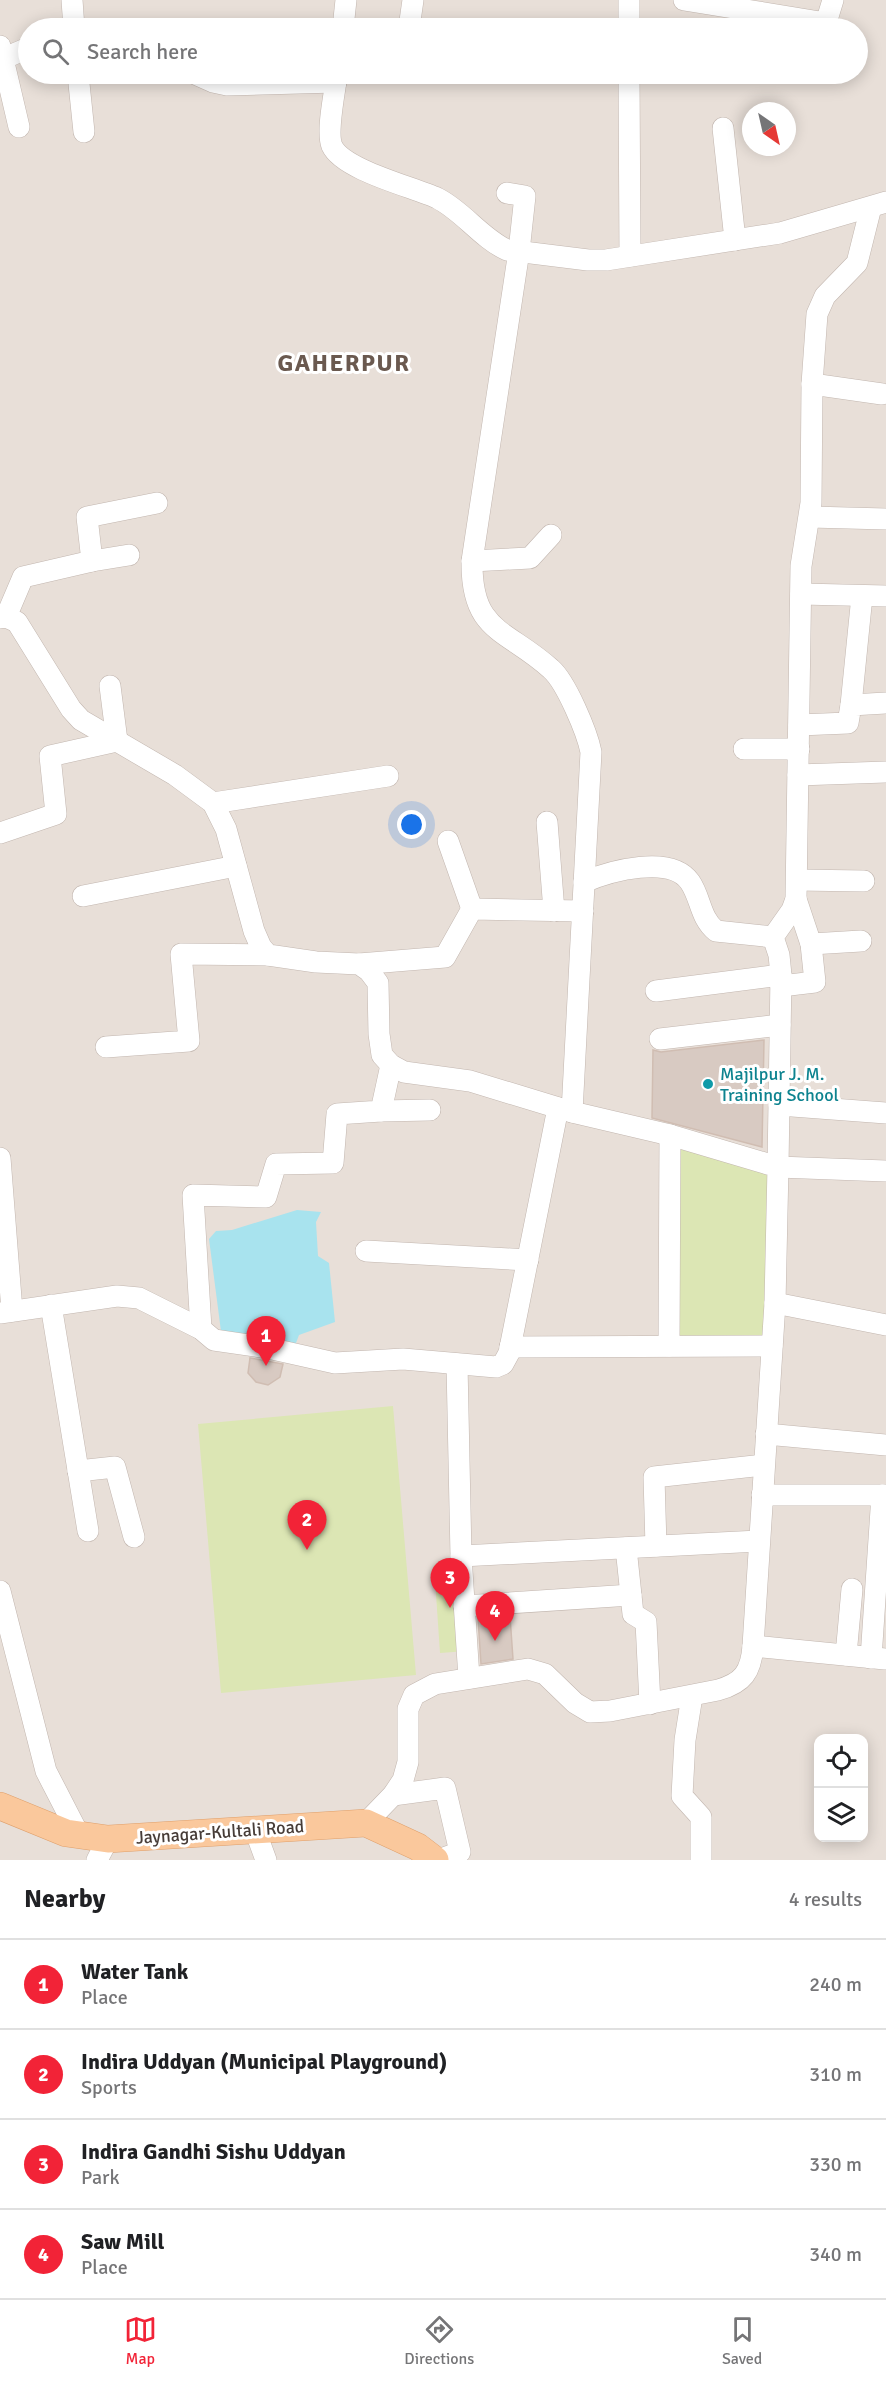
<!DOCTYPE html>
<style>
body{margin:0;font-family:Signika,sans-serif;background:#f6f6f6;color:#202124}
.controls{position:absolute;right:18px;bottom:18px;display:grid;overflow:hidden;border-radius:12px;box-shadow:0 3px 15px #0003}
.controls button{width:54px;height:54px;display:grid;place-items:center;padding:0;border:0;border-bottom:2px solid #e0e0e0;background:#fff;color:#202124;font:30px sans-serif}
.compass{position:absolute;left:742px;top:102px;width:54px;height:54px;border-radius:50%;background:#fff;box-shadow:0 3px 15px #0003;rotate:146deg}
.you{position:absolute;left:412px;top:825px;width:21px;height:21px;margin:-15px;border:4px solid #fff;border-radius:50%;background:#1a73e8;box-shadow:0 0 0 9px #1a73e833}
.badge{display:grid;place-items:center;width:39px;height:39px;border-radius:50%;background:#f22337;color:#fff;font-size:20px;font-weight:700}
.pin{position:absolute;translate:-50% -50px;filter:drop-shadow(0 2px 3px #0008)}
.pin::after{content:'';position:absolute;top:32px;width:21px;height:18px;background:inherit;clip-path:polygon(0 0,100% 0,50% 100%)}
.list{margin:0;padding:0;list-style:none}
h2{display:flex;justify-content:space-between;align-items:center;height:78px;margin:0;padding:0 24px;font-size:26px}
h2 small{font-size:20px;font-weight:400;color:#757577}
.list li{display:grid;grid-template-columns:39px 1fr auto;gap:18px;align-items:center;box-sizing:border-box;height:90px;padding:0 24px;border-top:2px solid #e0e0e0}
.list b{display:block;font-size:22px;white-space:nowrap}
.list p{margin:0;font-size:20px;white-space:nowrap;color:#757577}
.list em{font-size:20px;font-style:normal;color:#757577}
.icon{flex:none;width:33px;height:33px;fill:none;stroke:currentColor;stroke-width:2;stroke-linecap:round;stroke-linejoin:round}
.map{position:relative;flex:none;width:886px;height:1860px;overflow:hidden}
.search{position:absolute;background:#fff;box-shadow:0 3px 15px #0003;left:18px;right:18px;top:18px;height:66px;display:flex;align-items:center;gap:15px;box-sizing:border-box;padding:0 21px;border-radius:33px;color:#757577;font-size:22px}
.sheet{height:438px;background:#fff}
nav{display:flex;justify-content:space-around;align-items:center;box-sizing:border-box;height:84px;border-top:2px solid #e0e0e0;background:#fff;font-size:16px;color:#757577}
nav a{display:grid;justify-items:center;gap:3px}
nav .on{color:#f22337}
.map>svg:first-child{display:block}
.residential{fill:#e8dfd8;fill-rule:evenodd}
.green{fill:#dce6b4}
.water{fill:#a8e3ee}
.building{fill:#d8cac2;stroke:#d0bdb2;stroke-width:1.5}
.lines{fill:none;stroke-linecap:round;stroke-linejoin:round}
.minor-casing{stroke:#c2b6af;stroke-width:22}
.major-casing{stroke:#dfa06c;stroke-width:28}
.minor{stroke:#fff;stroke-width:21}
.major{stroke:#fac89c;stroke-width:27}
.culture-dot{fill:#0f9aa8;stroke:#fff;stroke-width:2}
.labels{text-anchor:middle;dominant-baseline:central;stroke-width:6;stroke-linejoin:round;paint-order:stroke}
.culture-label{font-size:18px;fill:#0d838f;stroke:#fff;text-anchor:start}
.street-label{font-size:18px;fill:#473d38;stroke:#fff}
.district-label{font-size:24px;font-weight:bold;letter-spacing:1.5px;fill:#6a594f;stroke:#fff}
</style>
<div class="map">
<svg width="886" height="1860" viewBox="0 0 886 1860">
<rect width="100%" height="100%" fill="#f4eee9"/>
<!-- residential -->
<path class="residential" d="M0,0H886V1860H0ZM28,28H858V74H28ZM751,111H787V147H751ZM818,1738H864V1838H818Z"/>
<!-- green -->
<g class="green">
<path d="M670,1135L778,1167L772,1346H670Z"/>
<path d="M393,1406L416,1675L221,1693L198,1424Z"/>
<path d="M461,1563L467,1651L440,1653L434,1565Z"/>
</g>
<!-- water -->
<path class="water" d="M297,1210L321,1212L316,1222L318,1256L329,1263L335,1322L299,1335L293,1351L222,1339L209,1239L216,1231L232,1230Z"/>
<!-- building -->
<g class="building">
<path d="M764,1040L762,1147L652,1118L653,1050L661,1052Z"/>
<path d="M250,1358L283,1364L280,1377L268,1385L256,1382L248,1373Z"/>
<path d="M510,1616L513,1659L481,1664L478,1618Z"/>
</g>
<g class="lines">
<!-- minor casing -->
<g class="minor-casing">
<g id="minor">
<path d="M72,0L74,28"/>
<path d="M684,0L826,23L833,0"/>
<path d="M343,28L346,0"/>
<path d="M409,28L413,0"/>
<path d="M629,28V0"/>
<path d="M0,46L19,127"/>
<path d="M0,60L28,48"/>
<path d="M78,74L84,132"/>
<path d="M195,74L213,82L227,85L336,82"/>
<path d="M337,74C335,91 326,132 332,146C343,170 413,187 437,198C463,211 481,238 507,250L588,260H606L780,233L886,202"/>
<path d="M629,74L630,256"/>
<path d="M723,128L735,240"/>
<path d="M507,193L525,196L519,251L472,561C471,633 507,629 551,669C566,682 587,732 591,752L572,1112"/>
<path d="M871,207L857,263L825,296L817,314L812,384L811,503L801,566L796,899L792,910L773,937L779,955L781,975L778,1167L886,1171"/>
<path d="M812,384L882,394"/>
<path d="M810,517L886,519"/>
<path d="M92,561L129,555"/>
<path d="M472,561L530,558L551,535"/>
<path d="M801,594L886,596"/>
<path d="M6,617L23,577L92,561L87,517L157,503"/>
<path d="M0,618L6,617L17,622L71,709L81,720L175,775L213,803L226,829L254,931L261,947L268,955L316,962L359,964L369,971L378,983L379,1034L382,1055L391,1065L404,1072L470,1081L572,1112L670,1135L778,1167L775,1303L753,1646C751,1672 743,1683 718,1690L610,1711L590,1712L575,1703L545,1674L528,1669L435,1684L414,1695L408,1709V1762L403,1780L393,1795L366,1823"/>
<path d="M851,705L862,596"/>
<path d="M799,725L848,723L851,705L886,703"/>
<path d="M744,749H799"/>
<path d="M798,775L886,772"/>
<path d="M213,803L388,776"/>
<path d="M547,822L554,911"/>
<path d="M0,833L56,814L50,756L117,741L110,686"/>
<path d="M448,841L472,909"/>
<path d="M797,880L864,881"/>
<path d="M584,882C610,871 671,854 690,882C701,898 700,918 716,931L773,937"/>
<path d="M83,896L236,866"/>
<path d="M811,944L861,941"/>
<path d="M359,964L445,957L472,909L583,911"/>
<path d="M781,986L815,982L811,944L796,899"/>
<path d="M656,991L781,975"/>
<path d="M660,1039L780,1025"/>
<path d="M106,1047L189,1041L181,954L268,955"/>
<path d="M779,1105L886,1113"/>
<path d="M381,1111L430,1110"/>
<path d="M0,1158L12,1311"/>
<path d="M366,1251L528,1260"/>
<path d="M775,1303L886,1325"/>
<path d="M51,1305L88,1531"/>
<path d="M0,1313L117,1296L139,1298L201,1329L214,1340L268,1348L335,1363L403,1359L496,1367L503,1364L509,1353L558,1108"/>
<path d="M201,1329L193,1195L266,1197L276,1164L333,1163L337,1114L381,1111L391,1065"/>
<path d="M669,1346L670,1135"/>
<path d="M510,1347L772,1346"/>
<path d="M457,1364L461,1556L469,1678"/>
<path d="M766,1434L886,1445"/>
<path d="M78,1471L115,1467L134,1537"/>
<path d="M762,1495H886"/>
<path d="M656,1546L654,1477L764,1465"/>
<path d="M626,1548L633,1614L646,1622L650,1704"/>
<path d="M461,1556L759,1541"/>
<path d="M0,1591L46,1771L79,1835"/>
<path d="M464,1606L631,1595"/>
<path d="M753,1646L885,1659"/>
<path d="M846,1655L852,1589"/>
<path d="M871,1658L882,1495"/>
<path d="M692,1696L685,1740L682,1796L701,1817V1860"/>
<path d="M393,1795L445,1788L460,1852L438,1860"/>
<path d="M255,1830L266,1860"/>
<path d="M97,1860L108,1839"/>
</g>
</g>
<!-- major casing -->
<g class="major-casing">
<path id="major" d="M0,1806L66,1833L108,1839L366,1823L418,1847L435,1860"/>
</g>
<!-- minor -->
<use href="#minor" class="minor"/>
<!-- major -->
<use href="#major" class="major"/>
</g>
<!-- markers -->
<circle class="culture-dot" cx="708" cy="1084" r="6"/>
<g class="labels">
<!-- culture labels -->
<g class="culture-label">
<text x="720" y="1074">Majilpur J. M.<tspan x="720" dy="21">Training School</tspan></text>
</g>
<!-- street labels -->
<g class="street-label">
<text transform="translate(220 1832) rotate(-4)">Jaynagar-Kultali Road</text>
</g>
<!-- district labels -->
<g class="district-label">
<text x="344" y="363">GAHERPUR</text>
</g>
</g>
</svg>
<div class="controls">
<button><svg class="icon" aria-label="locate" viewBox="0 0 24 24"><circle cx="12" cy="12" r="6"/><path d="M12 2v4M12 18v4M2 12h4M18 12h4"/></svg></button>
<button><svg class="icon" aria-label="layers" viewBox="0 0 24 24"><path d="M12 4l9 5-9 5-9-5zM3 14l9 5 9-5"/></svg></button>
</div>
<svg class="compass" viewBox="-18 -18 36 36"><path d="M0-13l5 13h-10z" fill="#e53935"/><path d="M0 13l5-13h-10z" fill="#757577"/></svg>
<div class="you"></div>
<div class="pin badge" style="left:266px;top:1366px">1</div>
<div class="pin badge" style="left:307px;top:1550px">2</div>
<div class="pin badge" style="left:450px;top:1608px">3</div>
<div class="pin badge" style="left:495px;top:1641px">4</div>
<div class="search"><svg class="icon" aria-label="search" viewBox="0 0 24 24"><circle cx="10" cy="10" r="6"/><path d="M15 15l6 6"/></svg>Search here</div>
</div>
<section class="sheet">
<h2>Nearby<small>4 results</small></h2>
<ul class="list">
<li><span class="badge">1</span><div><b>Water Tank</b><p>Place</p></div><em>240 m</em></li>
<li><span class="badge">2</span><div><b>Indira Uddyan (Municipal Playground)</b><p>Sports</p></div><em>310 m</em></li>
<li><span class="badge">3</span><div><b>Indira Gandhi Sishu Uddyan</b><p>Park</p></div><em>330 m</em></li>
<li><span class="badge">4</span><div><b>Saw Mill</b><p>Place</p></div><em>340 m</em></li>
</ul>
</section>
<nav>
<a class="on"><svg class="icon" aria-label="map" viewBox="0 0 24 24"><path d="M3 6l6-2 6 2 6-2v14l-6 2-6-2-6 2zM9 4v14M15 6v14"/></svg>Map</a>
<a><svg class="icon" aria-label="directions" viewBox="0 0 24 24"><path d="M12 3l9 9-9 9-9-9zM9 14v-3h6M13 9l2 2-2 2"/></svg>Directions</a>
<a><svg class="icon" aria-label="saved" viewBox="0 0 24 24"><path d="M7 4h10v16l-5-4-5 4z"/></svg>Saved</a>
</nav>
